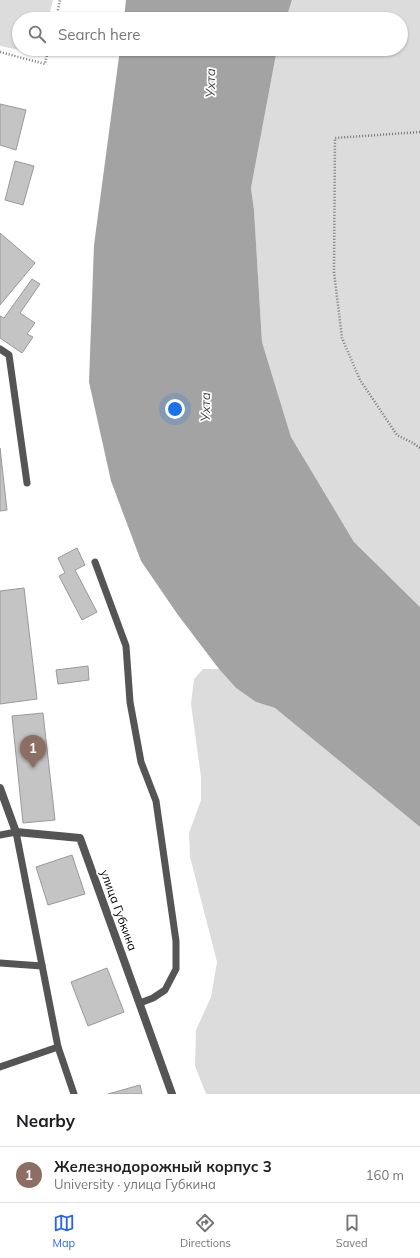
<!DOCTYPE html>
<meta charset="utf-8">
<style>
body{margin:0;font-family:Mulish,sans-serif;background:#f2f2f2;color:#202124}
.you{position:absolute;left:175px;top:409px;width:14px;height:14px;margin:-10px;border:3px solid #fff;border-radius:50%;background:#1a73e8;box-shadow:0 0 0 6px #1a73e833}
.badge{display:grid;place-items:center;width:26px;height:26px;border-radius:50%;background:#2563eb;color:#fff;font-size:13px;font-weight:700}
.pin{position:absolute;translate:-50% -33px;filter:drop-shadow(0 1px 2px #0008)}
.pin::after{content:'';position:absolute;top:21px;width:14px;height:12px;background:inherit;clip-path:polygon(0 0,100% 0,50% 100%)}
.list{margin:0;padding:0;list-style:none}
h2{display:flex;justify-content:space-between;align-items:center;height:52px;margin:0;padding:0 16px;font-size:17px}
h2 small{font-size:13px;font-weight:400;color:#757577}
.list li{display:grid;grid-template-columns:26px 1fr auto;gap:12px;align-items:center;box-sizing:border-box;height:56px;padding:0 16px;border-top:1px solid #e0e0e0}
.list b{display:block;font-size:15px;white-space:nowrap}
.list p{margin:0;font-size:13px;white-space:nowrap;color:#757577}
.list em{font-size:13px;font-style:normal;color:#757577}
.icon{flex:none;width:22px;height:22px;fill:none;stroke:currentColor;stroke-width:2;stroke-linecap:round;stroke-linejoin:round}
.map{position:relative;flex:none;width:420px;height:1094px;overflow:hidden}
.search{position:absolute;background:#fff;box-shadow:0 1px 3px #0004;left:12px;right:12px;top:12px;height:44px;display:flex;align-items:center;gap:10px;box-sizing:border-box;padding:0 14px;border-radius:22px;color:#757577;font-size:15px}
.sheet{height:108px;background:#fff}
nav{display:flex;justify-content:space-around;align-items:center;box-sizing:border-box;height:56px;border-top:1px solid #e0e0e0;background:#fff;font-size:11px;color:#757577}
nav a{display:grid;justify-items:center;gap:2px}
nav .on{color:#2563eb}
.map>svg:first-child{display:block}
.green{fill:#dcdcdc}
.water{fill:#a3a3a3}
.building{fill:#c4c4c4;stroke:#999}
.lines{fill:none;stroke-linecap:round;stroke-linejoin:round}
.path{stroke:#777;stroke-width:2.5;stroke-dasharray:1 2;stroke-linecap:butt}
.lane{stroke:#555;stroke-width:7}
.street{stroke:#555;stroke-width:8}
.labels{text-anchor:middle;dominant-baseline:central;stroke-width:3.5;stroke-linejoin:round;paint-order:stroke}
.street-label{font-size:12px;fill:#000;stroke:#fff}
.water-label{font-size:13px;font-style:italic;fill:#444;stroke:#fff}
</style>
<div class="map">
<svg width="420" height="1094" viewBox="0 0 420 1094">
<rect width="100%" height="100%" fill="#fff"/>
<!-- green -->
<g class="green">
<path d="M0,0H53L48,19H19V49H40L38,54L0,46Z"/>
<path d="M292,0H420V607L354,542L291,437L262,342L254,210L251,188L277,49H401V19H286Z"/>
<path d="M203,669H219L236,688L256,702L275,708L420,827V1094H206L195,1066L196,1030L211,997L217,962L190,857L189,833L201,800V777L191,704L194,679Z"/>
</g>
<!-- water -->
<g class="water">
<path d="M126,0H292L286,19H124Z"/>
<path d="M120,49H277L251,188L254,210L262,342L291,437L354,542L420,607V827L275,708L256,702L236,688L219,669L178,615L141,561L111,481L89,382L94,245Z"/>
</g>
<!-- building -->
<g class="building">
<path d="M0,104L26,110L16,150L0,145Z"/>
<path d="M15,161L34,166L23,205L5,200Z"/>
<path d="M0,233L35,263L0,305Z"/>
<path d="M32,279L40,284L20,313L35,323L27,334L33,337L22,353L0,338V316L4,318Z"/>
<path d="M0,448L7,510L0,511Z"/>
<path d="M77,548L85,565L75,570L97,612L82,620L59,576L65,573L58,558Z"/>
<path d="M24,588L37,699L0,704V591Z"/>
<path d="M88,666L89,680L58,684L56,670Z"/>
<path d="M43,713L55,820L23,823L12,716Z"/>
<path d="M72,855L85,894L48,905L36,867Z"/>
<path d="M107,968L124,1012L88,1026L71,982Z"/>
<path d="M140,1085L142,1094H108Z"/>
</g>
<g class="lines">
<!-- path -->
<g class="path">
<path d="M56,19L60,0"/>
<path d="M0,52L45,64L48,49"/>
<path d="M420,132L335,138L334,272L342,338L360,380L397,435L413,443L420,448"/>
</g>
<!-- lane -->
<g class="lane">
<path d="M0,349L9,355L27,483"/>
<path d="M95,562L126,646L130,702L141,762L156,801L176,941V969L165,990L153,998L140,1003"/>
<path d="M0,835L16,832L58,1047L74,1094"/>
<path d="M0,963L42,966"/>
<path d="M0,1067L58,1047"/>
</g>
<!-- street -->
<path class="street" d="M0,788L16,832L80,838L172,1094"/>
</g>
<g class="labels">
<!-- street labels -->
<g class="street-label">
<text transform="translate(119 910) rotate(70)">улица Губкина</text>
</g>
<!-- water labels -->
<g class="water-label">
<text transform="translate(210 83) rotate(-89)">Ухта</text>
<text transform="translate(205 407) rotate(-89)">Ухта</text>
</g>
</g>
</svg>
<div class="you"></div>
<div class="pin badge" style="left:33px;top:768px;background:#8d6e63">1</div>
<div class="search"><svg class="icon" aria-label="search" viewBox="0 0 24 24"><circle cx="10" cy="10" r="6"/><path d="M15 15l6 6"/></svg>Search here</div>
</div>
<section class="sheet">
<h2>Nearby<small></small></h2>
<ul class="list">
<li><span class="badge" style="background:#8d6e63">1</span><div><b>Железнодорожный корпус 3</b><p>University · улица Губкина</p></div><em>160 m</em></li>
</ul>
</section>
<nav>
<a class="on"><svg class="icon" aria-label="map" viewBox="0 0 24 24"><path d="M3 6l6-2 6 2 6-2v14l-6 2-6-2-6 2zM9 4v14M15 6v14"/></svg>Map</a>
<a><svg class="icon" aria-label="directions" viewBox="0 0 24 24"><path d="M12 3l9 9-9 9-9-9zM9 14v-3h6M13 9l2 2-2 2"/></svg>Directions</a>
<a><svg class="icon" aria-label="saved" viewBox="0 0 24 24"><path d="M7 4h10v16l-5-4-5 4z"/></svg>Saved</a>
</nav>
